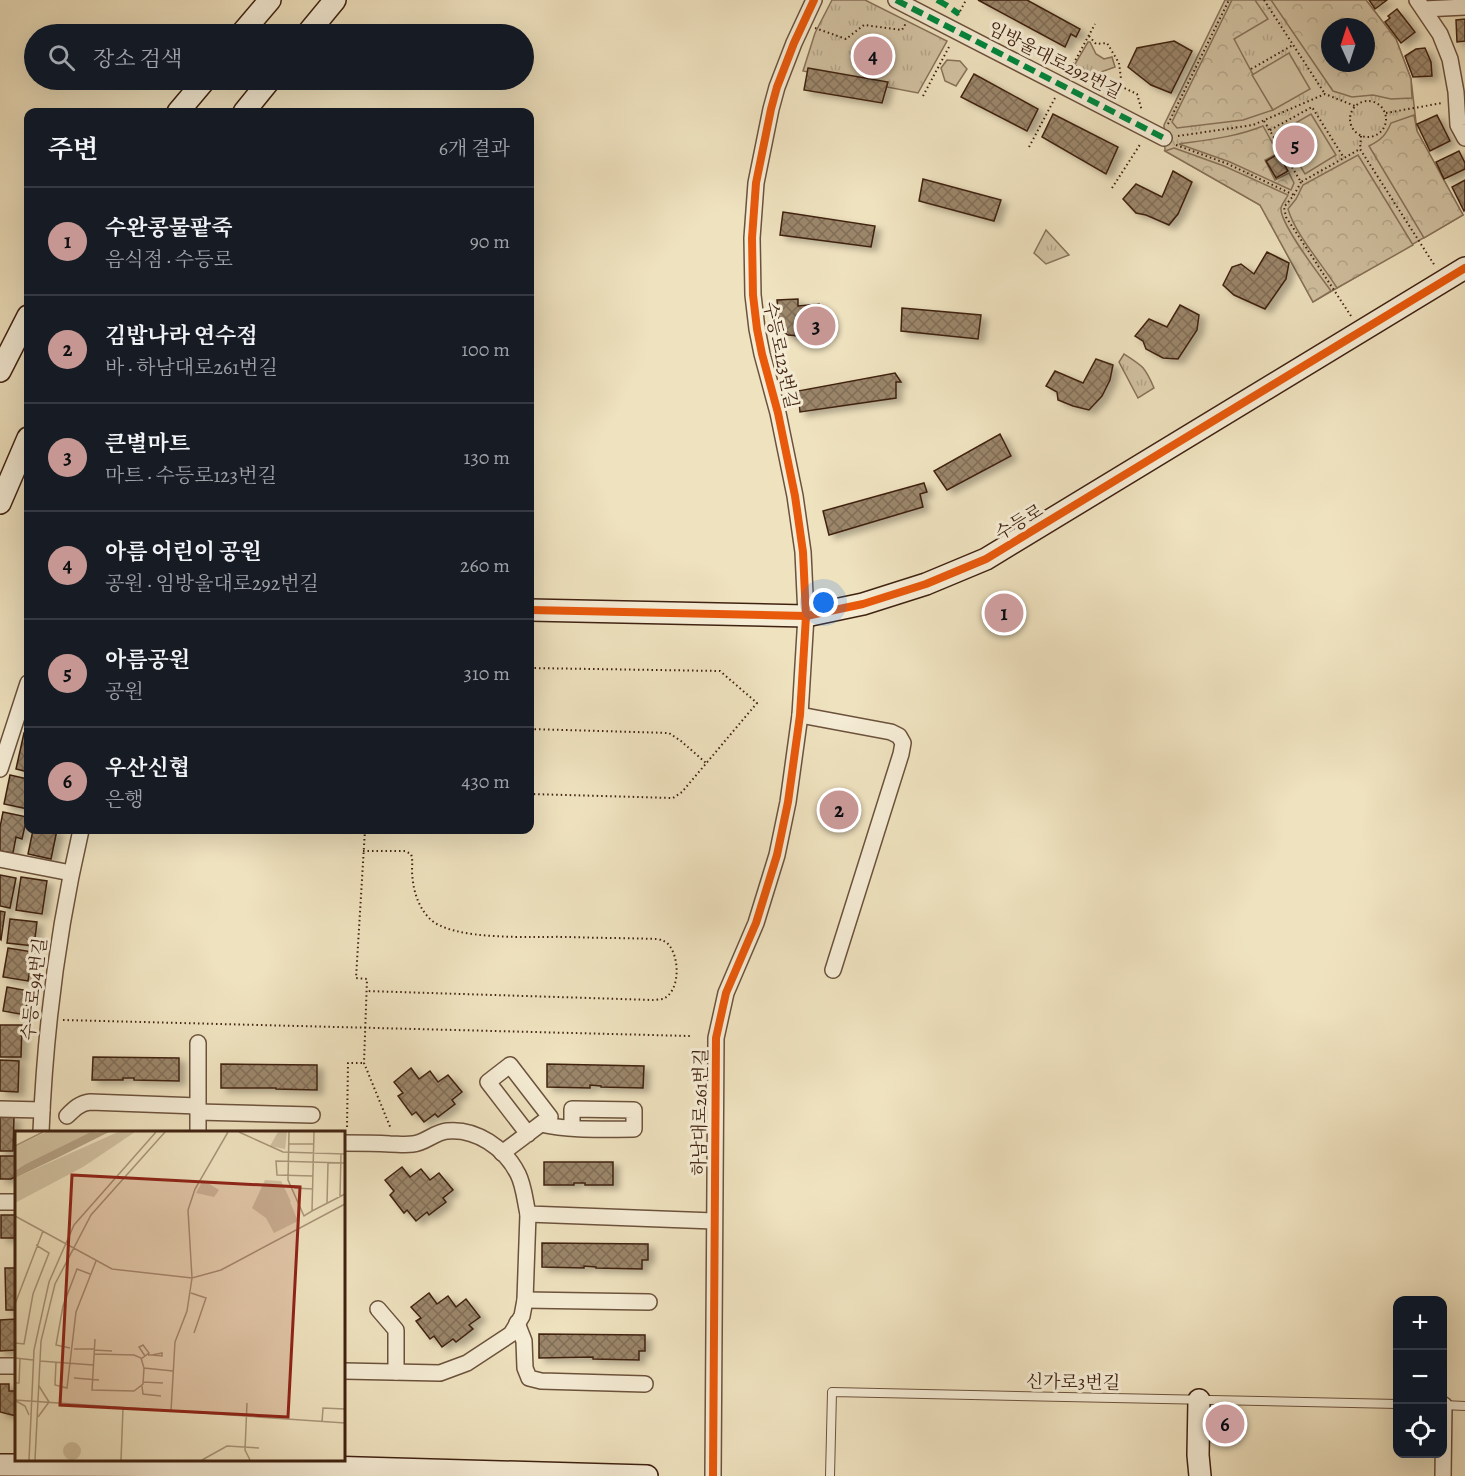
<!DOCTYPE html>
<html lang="ko">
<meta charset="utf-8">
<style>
body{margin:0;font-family:Alegreya,"Noto Serif KR",serif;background:#242831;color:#f1f3f6}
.controls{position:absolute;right:18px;bottom:18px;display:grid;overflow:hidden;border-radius:12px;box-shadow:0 6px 24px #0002}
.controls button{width:54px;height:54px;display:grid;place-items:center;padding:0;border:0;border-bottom:2px solid #363941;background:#171b24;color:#f1f3f6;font:30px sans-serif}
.compass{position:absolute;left:1321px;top:18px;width:54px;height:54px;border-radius:50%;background:#171b24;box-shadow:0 6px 24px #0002;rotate:357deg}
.you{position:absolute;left:824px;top:603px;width:21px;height:21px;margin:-15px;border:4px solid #fff;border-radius:50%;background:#1a73e8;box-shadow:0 0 0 9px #1a73e833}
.badge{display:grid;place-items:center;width:39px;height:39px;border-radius:50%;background:#c59692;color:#111;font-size:20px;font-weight:700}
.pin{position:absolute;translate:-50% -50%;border:3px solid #fff;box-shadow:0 2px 6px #0006}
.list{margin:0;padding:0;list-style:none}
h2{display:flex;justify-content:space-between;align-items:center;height:78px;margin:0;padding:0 24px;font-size:26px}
h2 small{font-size:20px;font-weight:400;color:#9ea1a6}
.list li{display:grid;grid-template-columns:39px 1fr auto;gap:18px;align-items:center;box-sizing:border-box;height:108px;padding:0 24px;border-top:2px solid #363941}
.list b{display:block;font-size:22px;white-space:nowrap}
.list p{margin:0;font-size:20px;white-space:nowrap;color:#9ea1a6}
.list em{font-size:20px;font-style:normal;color:#9ea1a6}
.icon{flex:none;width:33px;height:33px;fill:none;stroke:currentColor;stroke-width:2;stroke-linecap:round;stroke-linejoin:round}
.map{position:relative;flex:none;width:1465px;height:1476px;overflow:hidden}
.search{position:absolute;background:#171b24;box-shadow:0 6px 24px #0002;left:24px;top:24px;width:510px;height:66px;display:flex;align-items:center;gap:15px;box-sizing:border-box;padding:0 21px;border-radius:33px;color:#9ea1a6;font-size:22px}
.panel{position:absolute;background:#171b24;box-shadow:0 6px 24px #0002;left:24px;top:108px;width:510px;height:726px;border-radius:12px}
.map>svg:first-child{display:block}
.grass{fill:url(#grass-tufts);stroke:#887259;stroke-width:1.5;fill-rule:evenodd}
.forest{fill:url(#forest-crowns);stroke:#887259;stroke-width:1.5;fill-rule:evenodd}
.pitch{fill:#d1c1a1;stroke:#887259;stroke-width:1.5}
.building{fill:url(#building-cross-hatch);stroke:#402211;stroke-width:1.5;filter:url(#shadow)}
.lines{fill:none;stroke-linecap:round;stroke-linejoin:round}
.lane-casing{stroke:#6c523c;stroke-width:10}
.street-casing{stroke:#6c523c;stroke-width:18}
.secondary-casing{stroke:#402211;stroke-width:24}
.path{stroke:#402211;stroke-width:2;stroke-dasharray:1.5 3;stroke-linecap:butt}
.lane{stroke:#f5ecd5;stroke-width:8}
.street{stroke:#f5ecd5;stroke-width:15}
.secondary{stroke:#f5ecd5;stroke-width:21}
.quiet{stroke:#00873e;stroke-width:6;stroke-dasharray:12 6;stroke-linecap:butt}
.cycleway-casing{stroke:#f5ecd5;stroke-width:11}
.cycleway{stroke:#e8590c;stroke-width:8}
.labels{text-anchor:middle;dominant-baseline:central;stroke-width:6;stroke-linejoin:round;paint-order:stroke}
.street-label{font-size:18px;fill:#402211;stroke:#f5ecd5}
.inset-road{fill:none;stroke:#a99579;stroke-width:1.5}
.view{fill:#8f2418;fill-opacity:0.15;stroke:#8f2418;stroke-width:3}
.inset-edge{fill:none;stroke:#402211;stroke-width:3}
</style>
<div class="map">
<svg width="1465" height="1476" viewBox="0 0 1465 1476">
<defs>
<pattern id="grass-tufts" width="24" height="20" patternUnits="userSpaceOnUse" patternTransform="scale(1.5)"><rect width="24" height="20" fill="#d1c1a1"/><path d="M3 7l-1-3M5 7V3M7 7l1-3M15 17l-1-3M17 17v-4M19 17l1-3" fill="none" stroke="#b4a68a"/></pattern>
<pattern id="forest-crowns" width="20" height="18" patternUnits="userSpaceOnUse" patternTransform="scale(1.5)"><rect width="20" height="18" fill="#d1c1a1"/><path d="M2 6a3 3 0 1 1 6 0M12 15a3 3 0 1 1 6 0" fill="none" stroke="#b4a68a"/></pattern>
<pattern id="building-cross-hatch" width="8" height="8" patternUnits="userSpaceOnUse" patternTransform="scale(1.5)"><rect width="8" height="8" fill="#9b866b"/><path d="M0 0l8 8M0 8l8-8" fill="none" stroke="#806d57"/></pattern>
<filter id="shadow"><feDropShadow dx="6" dy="4" stdDeviation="3" flood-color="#0004"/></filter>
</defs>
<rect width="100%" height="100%" fill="#efe2bf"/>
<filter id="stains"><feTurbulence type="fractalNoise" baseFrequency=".00333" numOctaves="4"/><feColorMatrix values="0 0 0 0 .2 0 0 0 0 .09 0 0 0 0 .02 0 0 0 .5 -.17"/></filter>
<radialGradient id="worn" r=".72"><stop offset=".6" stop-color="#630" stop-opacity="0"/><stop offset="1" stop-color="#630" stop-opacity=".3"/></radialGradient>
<!-- grass -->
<g class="grass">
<path d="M832,0H865L947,41L918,93L803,71L815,33Z"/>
<path d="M1225,0H1366L1396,39L1411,79L1417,131L1463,215L1313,302L1260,205L1165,151L1164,125ZM1330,27H1366V63H1330Z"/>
<path d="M1088,42H1090L1096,54L1104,59L1112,57L1115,67L1098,73L1094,82L1083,78L1075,64Z"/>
<path d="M1046,230L1069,255L1046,264L1034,253Z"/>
<path d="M1124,354C1143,366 1145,367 1154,388L1138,398L1119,362Z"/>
</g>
<!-- forest -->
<g class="forest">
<path d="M1232,0H1255L1268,19L1234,39C1247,63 1259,87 1273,110L1243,120L1177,128L1172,122Z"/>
<path d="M1271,0H1366L1396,39L1411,79L1412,98L1391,99L1373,95L1352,97L1333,91ZM1330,27H1366V63H1330Z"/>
<path d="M1414,115L1417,131L1463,215L1424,238L1369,146C1381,140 1386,135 1391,123Z"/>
<path d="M1263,126L1278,153L1265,160L1275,180L1289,173L1294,183L1291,190L1230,162L1179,144C1207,140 1236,137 1263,126Z"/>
<path d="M1174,148L1224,166L1288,195C1286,199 1282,204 1281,208C1279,223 1321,277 1331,291L1313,302L1260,205L1165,151Z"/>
<path d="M1358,155L1413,245L1337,288C1323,265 1295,234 1288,209L1296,199L1303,185Z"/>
</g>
<!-- pitch -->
<g class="pitch">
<path d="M1289,53L1310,89L1273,110L1252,75Z"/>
<path d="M947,60L960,61L967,69L956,86L945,81L941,68Z"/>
<path d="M1311,114L1336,155L1305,174L1280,132Z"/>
</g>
<!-- building -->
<g class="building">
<path d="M978,0H1027L1080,29L1076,37L1071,34L1065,47Z"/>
<path d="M1369,0H1387L1375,9Z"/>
<path d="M1397,9L1415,32L1401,43L1385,22L1390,18L1388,16Z"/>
<path d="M1465,19V41L1457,42L1456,20Z"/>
<path d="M1174,41L1192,51L1171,93L1151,85L1128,67L1137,48Z"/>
<path d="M1425,48L1431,62L1432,76L1413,77L1405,56L1416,49Z"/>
<path d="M808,68L888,82L882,103L804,90Z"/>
<path d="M974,74L1038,109L1027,131L961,97Z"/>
<path d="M1053,114L1118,147L1106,174L1042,137Z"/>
<path d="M1437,115L1450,141L1430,151L1417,124Z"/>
<path d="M1459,151L1465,163V169L1444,179L1436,162Z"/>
<path d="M1278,154L1288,171L1276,178L1266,161Z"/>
<path d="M1173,171L1192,182L1178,214L1169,225L1146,215L1136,213L1123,199L1136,184L1162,197Z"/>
<path d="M923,179L1001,200L994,221L919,201Z"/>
<path d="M1465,180V210L1464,211L1452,187Z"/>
<path d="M783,212L875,226L871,247L780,235Z"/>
<path d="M1267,252L1289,263L1286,279L1265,309L1234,295L1223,285L1232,267L1241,264L1254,274Z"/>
<path d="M798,299V306L819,304L820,312H828L830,331L799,336L788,335L782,331L779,321L777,300Z"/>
<path d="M1180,305L1199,315L1197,330L1178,359L1163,358L1146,349L1143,341L1135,336L1149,319L1167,327Z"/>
<path d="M902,308L981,315L978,339L901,331Z"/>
<path d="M1096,359L1113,365L1110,380L1102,396L1089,410L1073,406L1058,400L1057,392L1046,386L1055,371L1083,383Z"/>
<path d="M895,373L901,382H896V398L800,412L798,391Z"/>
<path d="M1000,434L1011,456L947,490L934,471Z"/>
<path d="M924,483L927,492L920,494L923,507L829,535L823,511Z"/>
<path d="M24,733L28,734V772L16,769Z"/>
<path d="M10,775L28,779V809L4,804Z"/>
<path d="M3,812L27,817L22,839L16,837L13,853L0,851V827Z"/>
<path d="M33,830H57L51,859L28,854Z"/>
<path d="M0,875L16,878L10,908L0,906Z"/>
<path d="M21,877L47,881L42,914L16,910Z"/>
<path d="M0,911L5,912L1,940L0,939Z"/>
<path d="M10,919L37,922L34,946L7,943Z"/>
<path d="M8,948L33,952L28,981L3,977Z"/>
<path d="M7,987L29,991L25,1015L3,1011Z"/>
<path d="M0,1025H22L21,1057H0Z"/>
<path d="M93,1057L179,1058V1081L134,1080V1078H123V1080H92Z"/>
<path d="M0,1060L19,1061L18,1092L0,1091Z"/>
<path d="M221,1064L317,1065V1090L276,1089V1088H221Z"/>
<path d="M547,1064L644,1066L643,1088L601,1087V1086L590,1085V1088L547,1087Z"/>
<path d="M411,1068L419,1079L430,1071L438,1082L448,1075L462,1092L452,1100L455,1104L438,1117L435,1114L424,1122L416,1112L412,1115L398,1096L403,1093L394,1082Z"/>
<path d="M0,1117H14L13,1151H0Z"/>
<path d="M0,1156H15V1177L11,1179H0Z"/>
<path d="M544,1162H613V1185H585V1183H574V1185H544Z"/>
<path d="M402,1167L410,1177L421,1169L430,1180L439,1173L453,1190L443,1198L446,1202L429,1215L427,1212L416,1221L407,1210L404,1213L390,1195L394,1191L385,1180Z"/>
<rect x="1" y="1215" width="15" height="23"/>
<path d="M542,1243L648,1244V1260H642V1269L596,1268V1267L584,1266V1268L542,1267Z"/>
<path d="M5,1268H16V1310H6Z"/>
<path d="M429,1293L437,1304L448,1296L456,1307L466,1299L480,1317L469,1325L473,1329L456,1342L453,1339L442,1347L434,1336L430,1339L416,1321L421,1318L411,1307Z"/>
<path d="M16,1319V1350L0,1351V1320Z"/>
<path d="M539,1334L645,1335V1351H639V1360L593,1359V1357L539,1358Z"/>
<path d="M0,1384H9V1391H16V1416L0,1412Z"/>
</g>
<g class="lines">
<!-- lane casing -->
<g class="lane-casing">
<g id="lane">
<path d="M1443,1405L1465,1406"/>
<path d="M830,1476L832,1392L1398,1404"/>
</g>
</g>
<!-- street casing -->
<g class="street-casing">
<g id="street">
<path d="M896,0L1164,138"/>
<path d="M1417,0L1440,34L1450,59L1456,92L1458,125L1465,138"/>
<path d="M1424,9L1465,7"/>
<path d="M800,715L891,732L899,736L903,743L901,754L833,970"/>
<path d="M0,769L28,683"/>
<path d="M0,859L71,873"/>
<path d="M0,1109L42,1110"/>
<path d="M198,1112L312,1115"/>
<path d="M67,1116C74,1109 80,1103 90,1102L198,1106"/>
<path d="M541,1124C571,1131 603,1129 634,1129V1110L572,1109V1128"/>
<path d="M41,1132C45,1030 58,929 81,830"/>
<path d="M198,1132V1043"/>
<path d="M344,1143C359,1143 374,1143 390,1144C397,1144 405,1145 413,1144C425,1143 435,1132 447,1131C476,1128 505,1148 518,1174C524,1186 525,1201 528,1214L714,1221"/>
<path d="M502,1153L550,1117L510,1065L488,1082L528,1134"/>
<path d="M0,1202H16"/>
<path d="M525,1300L649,1302"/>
<path d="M378,1309L396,1330V1372"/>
<path d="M517,1323L524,1341L525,1368L529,1378L541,1381L645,1384"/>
<path d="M0,1366H16"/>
<path d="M344,1371L440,1373L467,1363L511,1334L522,1316L525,1300L528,1214"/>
<path d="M713,1476L716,1038L726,993L756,923L777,855L788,802L800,715L806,616L803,552L795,496L778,413L762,354L757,329L753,295L752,238L756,183L771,109L777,87L794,43L814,0"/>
<path d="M1443,1476L1444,1405"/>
</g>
</g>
<!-- secondary casing -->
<g class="secondary-casing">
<g id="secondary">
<path d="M241,34L270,0"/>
<path d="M307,34L335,0"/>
<path d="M178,112L205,80"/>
<path d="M244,112L270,80"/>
<path d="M0,371L28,316"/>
<path d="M0,503L28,438"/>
<path d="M530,610L806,616L863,604L926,584L986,559L1465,268"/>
<path d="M1199,1400L1198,1455L1200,1476"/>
<path d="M0,1465L290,1466L647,1476"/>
</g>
</g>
<!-- path -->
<g class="path">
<path d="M1264,0L1325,94"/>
<path d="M958,15L966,0"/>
<path d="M815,28L846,39L864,25L902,30L906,23"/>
<path d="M1089,36L1096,44L1107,43L1119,63L1122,87L1137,94L1142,111"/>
<path d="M1251,69L1293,45"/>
<path d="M1069,72L1095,24"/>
<path d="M923,96L950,45"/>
<circle cx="1368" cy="119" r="18"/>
<path d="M1386,113L1442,103"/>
<path d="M1264,121L1301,182L1360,149"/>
<path d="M1168,124L1229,0"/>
<path d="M1270,130L1312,107L1344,158"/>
<path d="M1178,136L1253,125L1325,94L1355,106"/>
<path d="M1361,136L1360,149L1435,266"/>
<path d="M1176,145L1228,164L1294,195"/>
<path d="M1029,147L1055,98"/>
<path d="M1301,182L1294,195L1284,207L1286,217L1351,316"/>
<path d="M1112,188L1141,143"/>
<path d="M530,668L720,671L757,703L682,792L673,798L530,794"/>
<path d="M530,729L669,733L681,741L706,763"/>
<path d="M365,830L356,978L367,979L364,1063L391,1129"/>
<path d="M363,851H405L411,854C413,860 412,865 412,872C413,889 417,905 429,918C452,942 535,936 567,937C598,938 628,938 658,939C662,940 664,941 667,943C680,955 681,991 663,999C661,999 655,1000 653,1000L366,991"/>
<path d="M63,1020L690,1036"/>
<path d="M347,1127L348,1063H364"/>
</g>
<!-- lane -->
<use href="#lane" class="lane"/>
<!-- street -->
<use href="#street" class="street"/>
<!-- secondary -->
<use href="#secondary" class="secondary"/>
<!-- quiet -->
<g class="quiet">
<path d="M896,0L1164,138"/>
<path d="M937,0L946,5L959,14"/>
</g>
<!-- cycleway casing -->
<g class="cycleway-casing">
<g id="cycleway">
<path d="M530,610L806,616L863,604L926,584L986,559L1465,268"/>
<path d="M713,1476L716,1038L726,993L756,923L777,855L788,802L800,715L806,616L803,552L795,496L778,413L762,354L757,329L753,295L752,238L756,183L771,109L777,87L794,43L814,0"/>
</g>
</g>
<!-- cycleway -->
<use href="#cycleway" class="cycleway"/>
</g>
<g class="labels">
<!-- street labels -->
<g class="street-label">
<text transform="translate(1055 60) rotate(27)">임방울대로292번길</text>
<text transform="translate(781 355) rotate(78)">수등로123번길</text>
<text transform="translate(1019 522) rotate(-31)">수등로</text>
<text transform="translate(34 989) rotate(-83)">수등로94번길</text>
<text transform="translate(700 1112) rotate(-89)">하남대로261번길</text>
<text transform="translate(1073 1382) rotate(1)">신가로3번길</text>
</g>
</g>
<!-- overview -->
<g transform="translate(15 1131)">
<rect width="330" height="330" fill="#efe2bf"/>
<path d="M31,1H81L0,39V16ZM103,1H120L68,36L0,72V47ZM263,1H272L270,18L255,15ZM188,49L204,59L199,66L181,62ZM250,49L266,50L283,90L259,102L251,87L237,77ZM48 320a9 9 0 1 1 18 0a9 9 0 1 1-18 0Z" fill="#d1c1a1"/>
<path d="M253,50H266L276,71L264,69ZM257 90a8 8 0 1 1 16 0a8 8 0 1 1-16 0Z" fill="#d1c1a1"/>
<path d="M94,1L44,26L0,47L1,39L11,33L74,2Z" fill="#b4a184"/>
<path class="inset-road" d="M224,1L268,21L330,23M274,1L273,49L289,85L297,80L299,1M273,13H299M0,15L28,1M298,45L262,44L261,30L330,32M279,57L298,58M325,66L326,23M312,73L313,32M297,80L330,63M0,85L97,138L177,147L206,139L330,73M176,162L191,167L179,202M0,173L28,100M80,208L77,259L119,260L128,253L129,237M0,212L9,213L18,163L34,122L21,114M55,217L41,214L48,175L62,138L75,143M59,218H79M79,219L97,220M79,223L119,224L126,227L129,237L158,240M133,224H137L147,225V222L137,224M0,227L18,229M126,228L134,222L128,214L124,216L130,225M25,230L78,234M41,231L40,254L52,257L61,181L81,130M59,247L84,249M128,251L148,252M0,252H4L5,228M24,255L34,271M127,255L128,263L146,265M0,269L330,292M1,270L10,275L14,284M232,272L230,319L235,329M156,280L160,211L172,180L177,147L173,79L180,58L213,1M23,286L34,271M307,291L308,277L330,278M14,329L19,219L34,151L59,94L141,1M20,329L26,210L40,153L76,84L150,1M106,329L108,277M187,329L212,315L244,317"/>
<path class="view" d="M57,44L285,56L273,286L45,274Z"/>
<rect width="330" height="330" class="inset-edge"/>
</g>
<rect width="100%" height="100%" filter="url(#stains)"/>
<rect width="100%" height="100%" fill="url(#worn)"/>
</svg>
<div class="controls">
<button>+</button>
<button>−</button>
<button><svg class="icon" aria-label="locate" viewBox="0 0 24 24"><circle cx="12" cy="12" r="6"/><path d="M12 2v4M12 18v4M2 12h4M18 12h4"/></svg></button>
</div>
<svg class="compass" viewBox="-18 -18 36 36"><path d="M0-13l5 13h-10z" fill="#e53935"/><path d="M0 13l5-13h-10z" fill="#9ea1a6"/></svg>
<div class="you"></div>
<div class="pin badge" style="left:1004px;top:613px">1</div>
<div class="pin badge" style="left:839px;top:810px">2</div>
<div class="pin badge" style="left:816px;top:326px">3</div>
<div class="pin badge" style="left:873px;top:56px">4</div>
<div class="pin badge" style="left:1295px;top:145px">5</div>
<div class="pin badge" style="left:1225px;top:1424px">6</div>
<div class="search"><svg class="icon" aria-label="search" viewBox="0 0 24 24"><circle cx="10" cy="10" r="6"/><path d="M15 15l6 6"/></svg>장소 검색</div>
<section class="panel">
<h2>주변<small>6개 결과</small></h2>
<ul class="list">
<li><span class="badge">1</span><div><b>수완콩물팥죽</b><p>음식점 · 수등로</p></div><em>90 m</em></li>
<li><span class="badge">2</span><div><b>김밥나라 연수점</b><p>바 · 하남대로261번길</p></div><em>100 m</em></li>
<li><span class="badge">3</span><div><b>큰별마트</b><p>마트 · 수등로123번길</p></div><em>130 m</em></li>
<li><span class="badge">4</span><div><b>아름 어린이 공원</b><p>공원 · 임방울대로292번길</p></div><em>260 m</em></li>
<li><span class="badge">5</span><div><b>아름공원</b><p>공원</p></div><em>310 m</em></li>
<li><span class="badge">6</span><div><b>우산신협</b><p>은행</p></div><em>430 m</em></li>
</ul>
</section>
</div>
